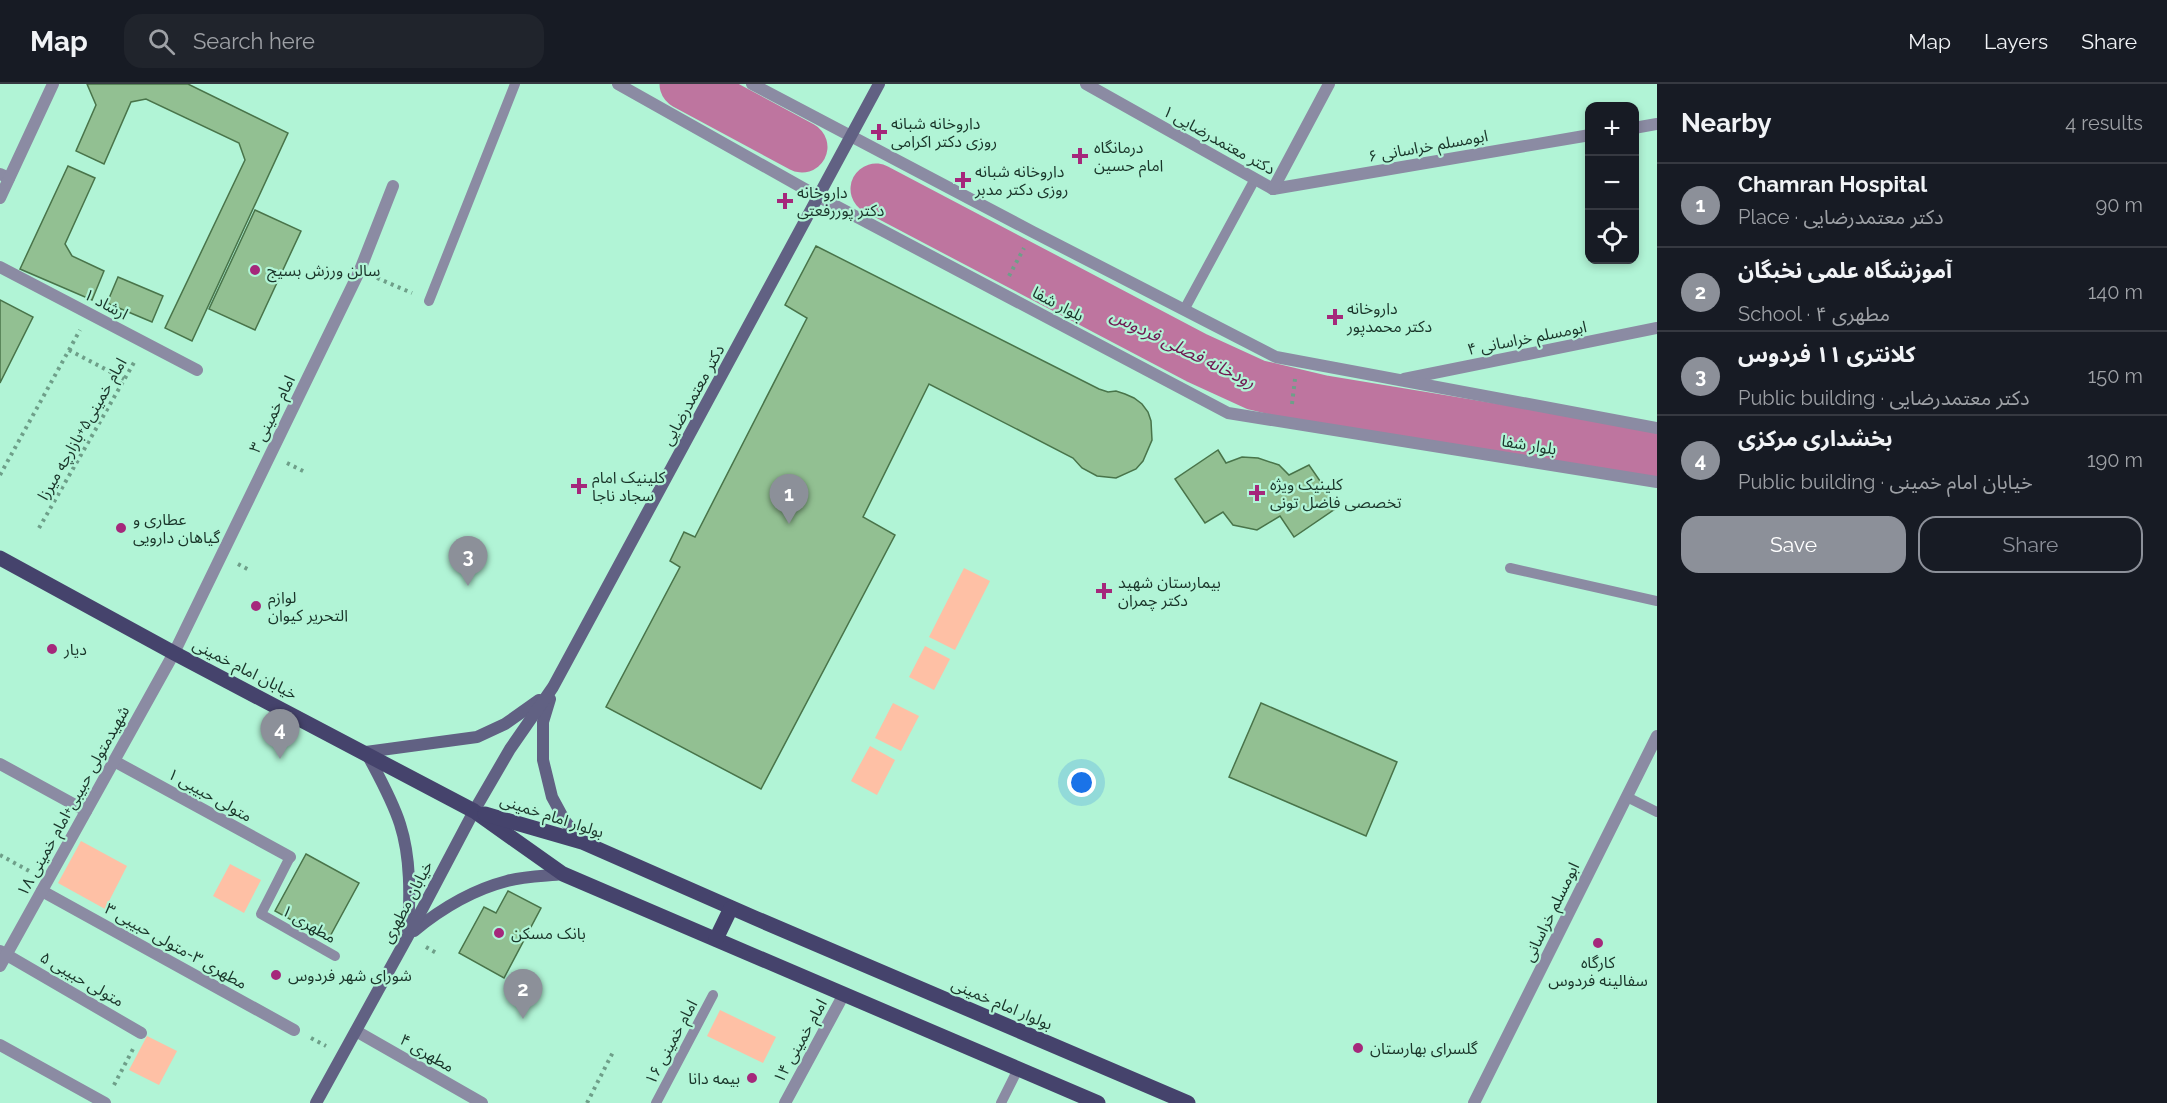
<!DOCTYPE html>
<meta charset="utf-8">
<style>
body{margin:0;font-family:Raleway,"Noto Sans Arabic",sans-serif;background:#20242c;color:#f1f3f6}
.controls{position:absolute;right:18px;top:18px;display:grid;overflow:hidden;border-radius:12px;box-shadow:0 3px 9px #0003}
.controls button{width:54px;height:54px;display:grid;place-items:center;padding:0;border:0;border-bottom:2px solid #363941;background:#171b24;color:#f1f3f6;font:30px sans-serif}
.you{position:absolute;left:1082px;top:699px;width:21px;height:21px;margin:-15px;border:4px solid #fff;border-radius:50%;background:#1a73e8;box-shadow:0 0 0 9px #1a73e833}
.badge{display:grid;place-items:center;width:39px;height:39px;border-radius:50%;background:#8c9099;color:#fff;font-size:20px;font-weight:700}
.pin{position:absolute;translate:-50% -50px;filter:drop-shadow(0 2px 3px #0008)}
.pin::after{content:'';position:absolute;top:32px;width:21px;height:18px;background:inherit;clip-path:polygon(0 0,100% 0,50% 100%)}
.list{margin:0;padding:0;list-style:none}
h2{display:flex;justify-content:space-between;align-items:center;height:78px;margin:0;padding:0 24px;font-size:26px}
h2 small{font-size:20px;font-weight:400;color:#9ea1a6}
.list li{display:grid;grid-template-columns:39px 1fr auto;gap:18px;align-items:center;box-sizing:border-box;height:84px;padding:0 24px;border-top:2px solid #363941}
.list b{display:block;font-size:22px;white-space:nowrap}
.list p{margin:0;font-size:20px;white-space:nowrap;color:#9ea1a6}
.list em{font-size:20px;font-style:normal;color:#9ea1a6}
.actions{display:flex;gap:12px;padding:18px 24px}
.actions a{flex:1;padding:14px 0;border:2px solid #8c9099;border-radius:18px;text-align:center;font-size:21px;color:#8c9099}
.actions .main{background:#8c9099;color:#fff}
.icon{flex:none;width:33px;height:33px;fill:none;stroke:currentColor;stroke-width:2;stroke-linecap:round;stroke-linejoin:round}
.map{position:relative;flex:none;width:1657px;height:1019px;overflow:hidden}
header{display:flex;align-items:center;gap:36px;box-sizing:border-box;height:84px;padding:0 30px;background:#171b24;border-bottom:2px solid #363941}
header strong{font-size:28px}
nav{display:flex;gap:33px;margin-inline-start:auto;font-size:21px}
.search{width:420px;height:54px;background:#20242c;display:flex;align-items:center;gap:15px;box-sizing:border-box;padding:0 21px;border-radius:18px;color:#9ea1a6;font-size:22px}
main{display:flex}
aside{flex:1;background:#171b24}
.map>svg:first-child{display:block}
.green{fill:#fec0a5}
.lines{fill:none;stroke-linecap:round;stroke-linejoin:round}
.river{stroke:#be759f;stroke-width:51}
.building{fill:#92c092;stroke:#49744a;stroke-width:1.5}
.path{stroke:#6e9f89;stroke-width:4;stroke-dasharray:3 4.5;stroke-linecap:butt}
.service{stroke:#8b8ba3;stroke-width:10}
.minor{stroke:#8b8ba3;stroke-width:12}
.tertiary{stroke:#8b8ba3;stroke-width:12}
.secondary{stroke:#616183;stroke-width:12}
.primary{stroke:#45436c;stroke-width:15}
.poi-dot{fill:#a5287b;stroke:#b1f4d6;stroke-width:2}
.labels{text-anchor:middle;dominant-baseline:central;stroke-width:4.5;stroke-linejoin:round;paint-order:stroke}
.poi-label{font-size:16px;fill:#1a352a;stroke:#b1f4d6;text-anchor:start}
.street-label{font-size:16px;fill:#1a352a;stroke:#b1f4d6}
.water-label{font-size:18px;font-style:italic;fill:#701852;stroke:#b1f4d6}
</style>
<header>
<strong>Map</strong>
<div class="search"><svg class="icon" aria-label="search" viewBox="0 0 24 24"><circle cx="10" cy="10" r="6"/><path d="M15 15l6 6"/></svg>Search here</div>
<nav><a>Map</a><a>Layers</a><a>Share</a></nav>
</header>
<main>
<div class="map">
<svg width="1657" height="1019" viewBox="0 0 1657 1019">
<rect width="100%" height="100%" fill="#b1f4d6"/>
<!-- green -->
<g class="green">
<path d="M964,484L990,497L955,566L929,553Z"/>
<path d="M925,562L950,575L934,606L909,593Z"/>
<path d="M893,619L919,632L901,667L875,654Z"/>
<path d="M870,662L895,676L877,711L851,697Z"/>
<path d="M81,757L127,782L105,825L58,799Z"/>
<path d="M230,780L261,796L244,829L213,812Z"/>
<path d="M720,926L776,953L763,979L707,952Z"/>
<path d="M147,952L177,967L159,1001L129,986Z"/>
</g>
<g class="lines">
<!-- river -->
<g class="river">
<path d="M685,0L802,63"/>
<path d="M876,105L1197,274L1256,301L1324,317L1657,372"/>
</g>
</g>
<!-- building -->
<g class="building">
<path d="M87,0H188L288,49L192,257L165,244L245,76L239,59L146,15L131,18L104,80L76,67L96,21Z"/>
<path d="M68,82L95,94L65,160L72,172L104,187L92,216L20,185Z"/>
<path d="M255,126L301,147L255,246L209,225Z"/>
<path d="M816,162L1099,305L1108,308L1116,307L1125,310L1134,314L1142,320L1148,328L1151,337L1152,356L1143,377L1136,385L1116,394L1097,392L1082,384L1073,374L929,300L863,433L895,451L761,705L606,623L680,483L670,477L684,448L695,453L807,234L785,221Z"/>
<path d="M118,193L163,212L152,238L107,219Z"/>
<path d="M0,216L33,233L0,299Z"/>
<path d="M1218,366L1226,379L1242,373L1258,374L1279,381L1289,391L1309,381L1338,423L1294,453L1280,432L1257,446L1233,441L1223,428L1205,439L1175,395Z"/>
<path d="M1261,619L1397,678L1366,752L1229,693Z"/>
<path d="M306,770L359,799L328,856L275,827Z"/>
<path d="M508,807L541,824L504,894L459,869L484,823L496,829Z"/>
</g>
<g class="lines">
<!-- path -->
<g class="path">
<path d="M1009,192L1024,164"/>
<path d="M377,194L412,209"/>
<path d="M69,266L124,295"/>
<path d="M1292,320L1295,295"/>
<path d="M287,379L307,389"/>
<path d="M0,391L80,246"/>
<path d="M39,444L136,275"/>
<path d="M238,480L251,487"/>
<path d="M0,771L31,788"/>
<path d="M426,863L438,870"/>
<path d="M311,954L326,962"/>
<path d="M114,1001L133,965"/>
<path d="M587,1019L613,968"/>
</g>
<!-- service -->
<g class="service">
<path d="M429,217L515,0"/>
<path d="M1184,226L1255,95"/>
<path d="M1510,484L1657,517"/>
<path d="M1627,713L1657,728"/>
<path d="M290,773L261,830L335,872"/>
<path d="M656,1019L713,911"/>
<path d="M1001,1019L1018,985"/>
</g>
<!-- minor -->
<g class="minor">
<path d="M1086,0L1273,105"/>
<path d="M1634,44L1657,40"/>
<path d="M0,90L9,94"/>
<path d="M1273,105L1590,51"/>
<path d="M1273,105L1329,0"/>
<path d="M0,183L197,286"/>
<path d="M1404,295L1657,244"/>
<path d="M114,677L290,773"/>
<path d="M0,680L86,727"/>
<path d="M42,807L294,946"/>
<path d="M0,867L141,949"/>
<path d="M0,882L174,569L360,186L393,102"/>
<path d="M356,947L482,1019"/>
<path d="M0,961L105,1019"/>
<path d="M785,1019L844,910"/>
</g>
<!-- tertiary -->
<g class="tertiary">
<path d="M618,0L819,113L1228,329L1657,398"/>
<path d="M752,0L1033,148L1276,273L1657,344"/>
<path d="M0,114L53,0"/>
<path d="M1474,1019L1657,652"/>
</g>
<!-- secondary -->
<g class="secondary">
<path d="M550,615L543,638V676L552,713L565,737L582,758"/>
<path d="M408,847C410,812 411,774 400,740C392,715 378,691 366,668L477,653L505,640L539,616"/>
<path d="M414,847C442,824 472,806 507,797C525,792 545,792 563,790"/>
<path d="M316,1019L408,852L474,727L510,665L553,603L879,0"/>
</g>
<!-- primary -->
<g class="primary">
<path d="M0,474L174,569L474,727L563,790L1098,1019"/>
<path d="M485,730L582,758L755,834L1188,1019"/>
<path d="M716,855L731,824"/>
</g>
</g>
<!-- markers -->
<g class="poi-dot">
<path d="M876 39h6v6h6v6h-6v6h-6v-6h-6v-6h6z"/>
<path d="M1077 63h6v6h6v6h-6v6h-6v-6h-6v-6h6z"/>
<path d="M960 87h6v6h6v6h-6v6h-6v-6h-6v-6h6z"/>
<path d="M782 108h6v6h6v6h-6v6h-6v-6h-6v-6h6z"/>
<circle cx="255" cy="186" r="6"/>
<path d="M1332 224h6v6h6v6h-6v6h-6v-6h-6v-6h6z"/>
<path d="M576 393h6v6h6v6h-6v6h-6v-6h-6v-6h6z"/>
<path d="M1254 400h6v6h6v6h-6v6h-6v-6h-6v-6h6z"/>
<circle cx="121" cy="444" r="6"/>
<path d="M1101 498h6v6h6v6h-6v6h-6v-6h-6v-6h6z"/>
<circle cx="256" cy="522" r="6"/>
<circle cx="52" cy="565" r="6"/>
<circle cx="499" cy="849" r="6"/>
<circle cx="1598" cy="859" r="6"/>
<circle cx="276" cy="891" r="6"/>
<circle cx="1358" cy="964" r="6"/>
<circle cx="752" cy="994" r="6"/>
</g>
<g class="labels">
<!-- poi labels -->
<g class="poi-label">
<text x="891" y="39">داروخانه شبانه<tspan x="891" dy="18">روزی دکتر اکرامی</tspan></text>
<text x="1094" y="63">درمانگاه<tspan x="1094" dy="18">امام حسین</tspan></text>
<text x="975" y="87">داروخانه شبانه<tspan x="975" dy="18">روزی دکتر مدبر</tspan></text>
<text x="797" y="108">داروخانه<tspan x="797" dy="18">دکتر پوررفعتی</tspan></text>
<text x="267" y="186">سالن ورزش بسیج</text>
<text x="1347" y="224">داروخانه<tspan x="1347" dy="18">دکتر محمدپور</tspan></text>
<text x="592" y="393">کلینیک امام<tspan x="592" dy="18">سجاد ناجا</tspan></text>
<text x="1270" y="400">کلینیک ویژه<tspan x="1270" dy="18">تخصصی فاضل تونی</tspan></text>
<text x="133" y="435">عطاری و<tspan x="133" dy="18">گیاهان دارویی</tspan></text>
<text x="1118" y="498">بیمارستان شهید<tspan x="1118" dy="18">دکتر چمران</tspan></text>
<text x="268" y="513">لوازم<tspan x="268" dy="18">التحریر کیوان</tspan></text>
<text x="64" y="565">دیار</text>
<text x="511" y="849">بانک مسکن</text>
<text x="1598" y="878" text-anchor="middle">کارگاه<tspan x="1598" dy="18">سفالینه فردوس</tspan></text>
<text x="288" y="891">شورای شهر فردوس</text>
<text x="1370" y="964">گلسرای بهارستان</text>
<text x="740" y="994" text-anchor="end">بیمه دانا</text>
</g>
<!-- street labels -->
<g class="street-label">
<text transform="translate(1219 56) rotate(29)">دکتر معتمدرضایی ۱</text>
<text transform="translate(1428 62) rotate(-10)">ابومسلم خراسانی ۶</text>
<text transform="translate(106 220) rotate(28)">ارشاد ۱</text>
<text transform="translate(1058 220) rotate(28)">بلوار شفا</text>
<text transform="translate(1527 254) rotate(-11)">ابومسلم خراسانی ۴</text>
<text transform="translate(693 311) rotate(-61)">دکتر معتمد‌رضایی</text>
<text transform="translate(272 330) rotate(-64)">امام خمینی ۳</text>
<text transform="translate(82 345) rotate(-60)">امام خمینی۵+بازارچه میرزا</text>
<text transform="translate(1529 361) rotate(9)">بلوار شفا</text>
<text transform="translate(245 585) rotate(27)">خیابان امام خمینی</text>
<text transform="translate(210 711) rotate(29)">متولی حبیبی ۱</text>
<text transform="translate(73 717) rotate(-61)">شهیدمتولی حبیبی+امام خمینی ۱۸</text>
<text transform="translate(552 732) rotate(18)">بولوار امام خمینی</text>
<text transform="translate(407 818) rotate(-62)">خیابان مطهری</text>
<text transform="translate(1551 828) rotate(-64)">ابومسلم خراسانی</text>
<text transform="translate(309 840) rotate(30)">مطهری ۱</text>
<text transform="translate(176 862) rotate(29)">مطهری ۳-متولی حبیبی ۳</text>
<text transform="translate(82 895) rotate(30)">متولی حبیبی ۵</text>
<text transform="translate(1002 920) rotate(23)">بولوار امام خمینی</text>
<text transform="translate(800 957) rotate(-61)">امام خمینی ۱۴</text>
<text transform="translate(671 958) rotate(-62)">امام خمینی ۱۶</text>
<text transform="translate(427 969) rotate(30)">مطهری ۴</text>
</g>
<!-- water labels -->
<g class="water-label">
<text transform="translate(1183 264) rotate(26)">رودخانه فصلی فردوس</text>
</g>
</g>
</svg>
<div class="controls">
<button>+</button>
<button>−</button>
<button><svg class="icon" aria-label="locate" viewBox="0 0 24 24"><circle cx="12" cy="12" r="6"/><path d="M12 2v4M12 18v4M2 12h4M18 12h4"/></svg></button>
</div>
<div class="you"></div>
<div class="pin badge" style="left:789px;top:440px">1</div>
<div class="pin badge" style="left:523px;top:935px">2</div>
<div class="pin badge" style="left:468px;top:502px">3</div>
<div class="pin badge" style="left:280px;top:675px">4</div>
</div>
<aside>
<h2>Nearby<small>4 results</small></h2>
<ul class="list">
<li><span class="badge">1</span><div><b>Chamran Hospital</b><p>Place · دکتر معتمد‌رضایی</p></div><em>90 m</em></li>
<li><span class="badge">2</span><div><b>آموزشگاه علمی نخبگان</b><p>School · مطهری ۴</p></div><em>140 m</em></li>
<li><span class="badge">3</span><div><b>کلانتری ۱۱ فردوس</b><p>Public building · دکتر معتمد‌رضایی</p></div><em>150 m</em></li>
<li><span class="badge">4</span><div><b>بخشداری مرکزی</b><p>Public building · خیابان امام خمینی</p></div><em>190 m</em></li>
</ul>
<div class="actions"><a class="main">Save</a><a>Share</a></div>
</aside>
</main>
